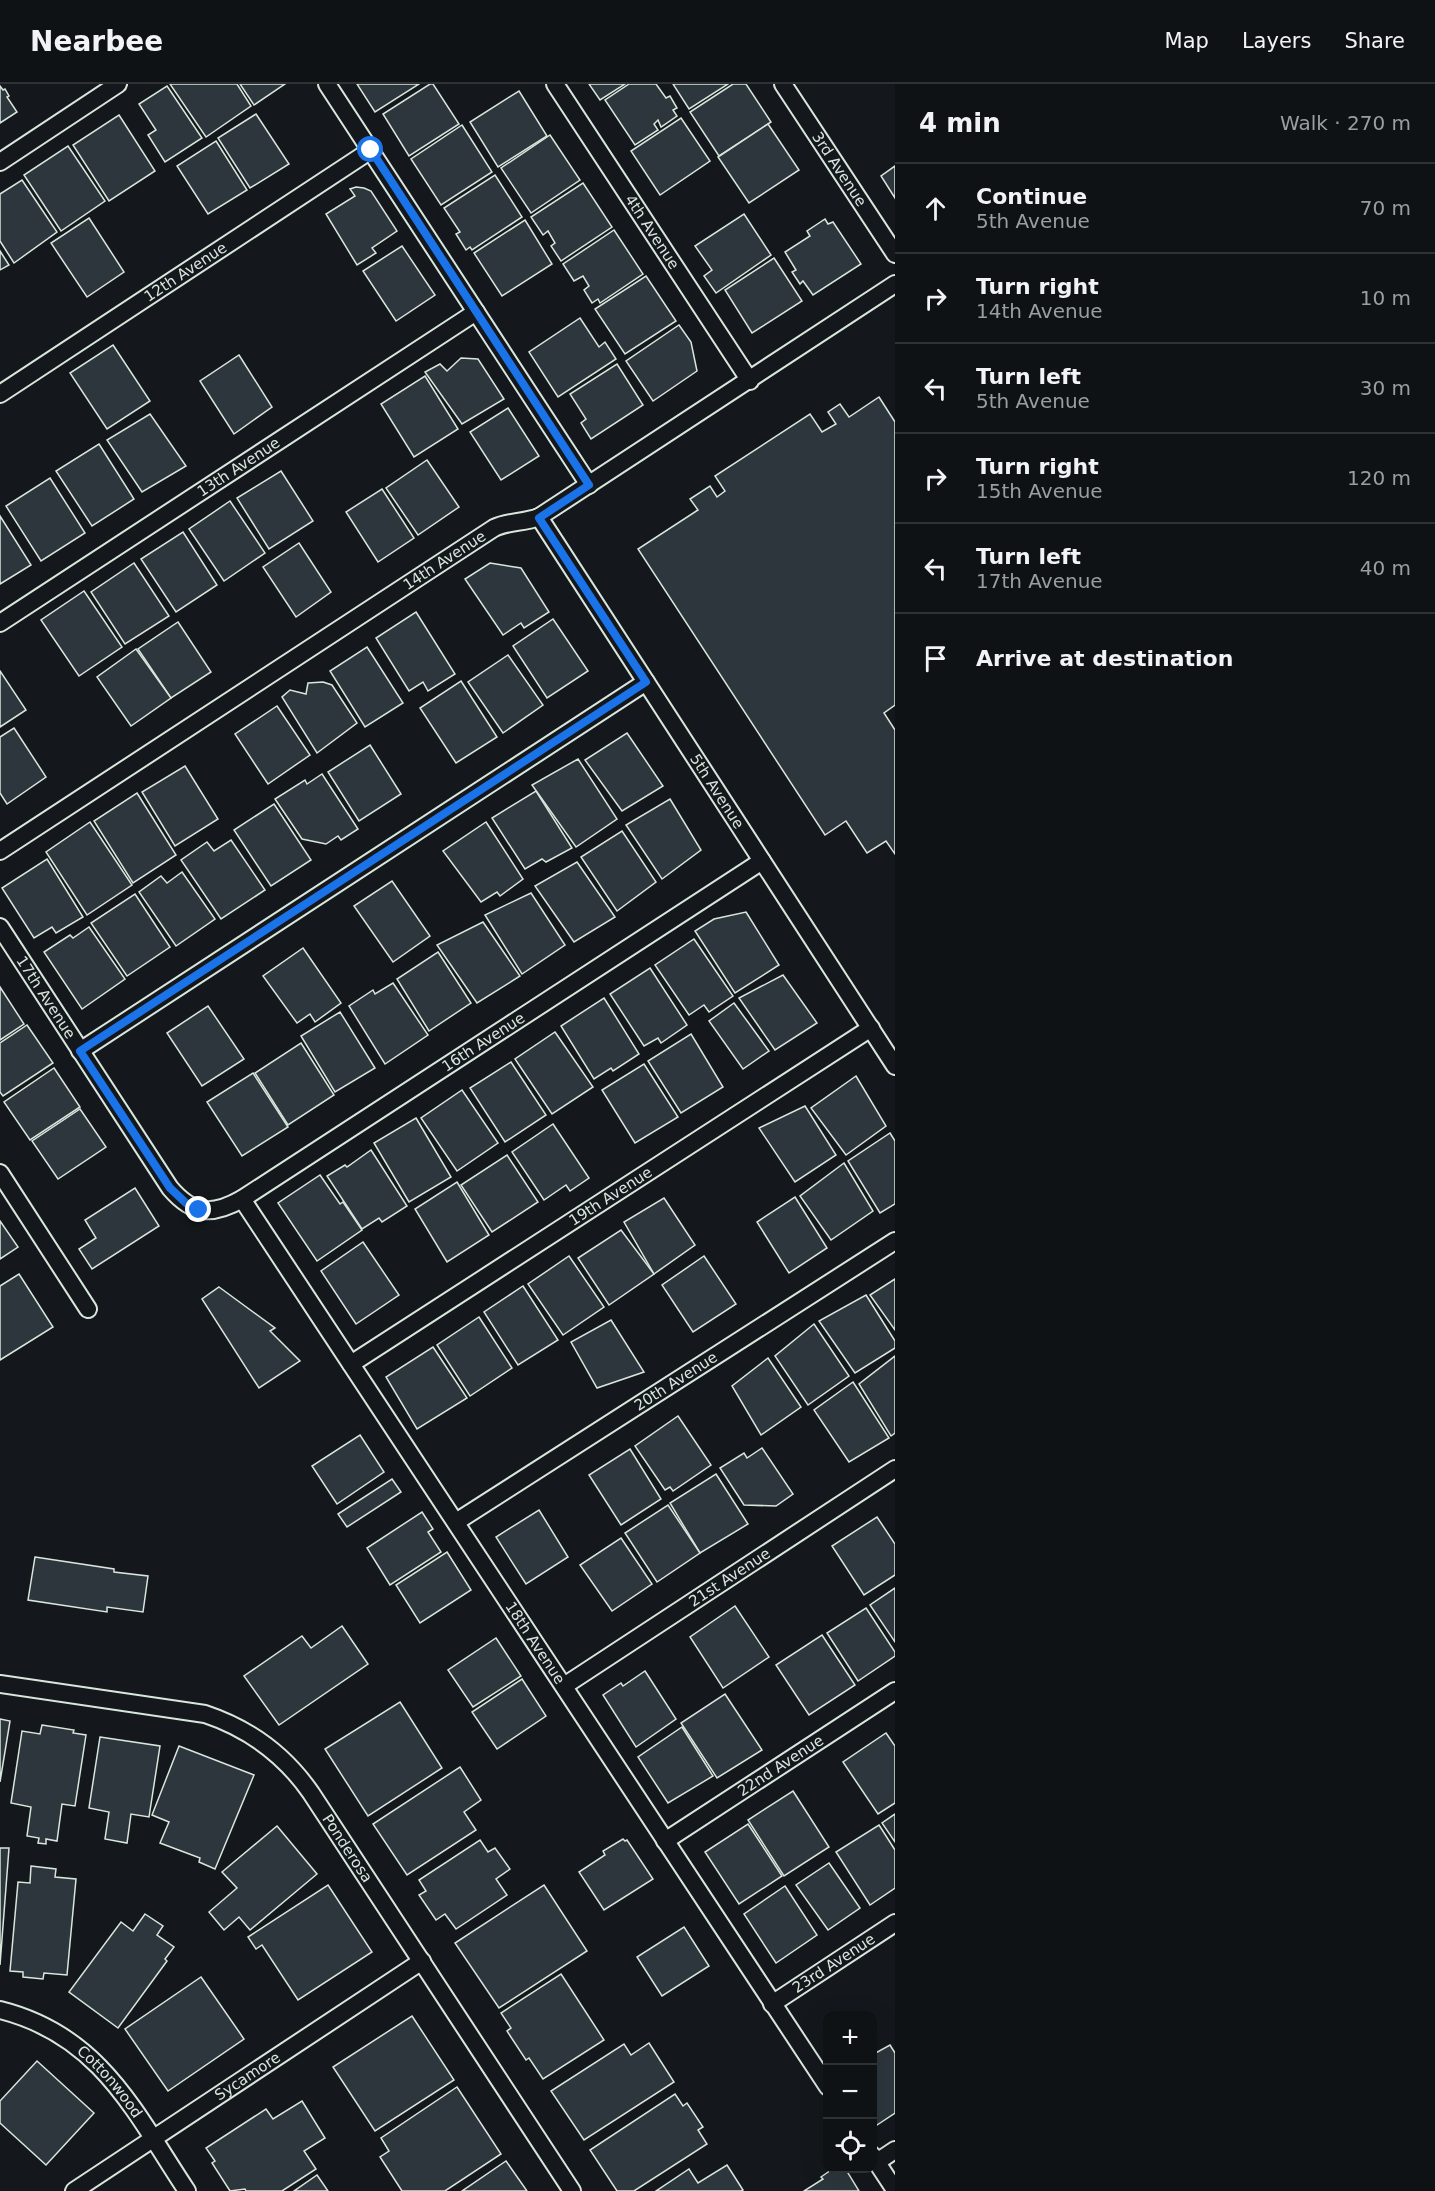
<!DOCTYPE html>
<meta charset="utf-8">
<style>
body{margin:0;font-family:"DejaVu Sans",sans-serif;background:#1d2022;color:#f1f3f6}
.controls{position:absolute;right:18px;bottom:18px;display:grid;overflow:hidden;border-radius:12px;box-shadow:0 6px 24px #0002}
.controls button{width:54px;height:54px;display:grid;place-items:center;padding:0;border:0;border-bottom:2px solid #2f3234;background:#0f1215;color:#f1f3f6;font:30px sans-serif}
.stop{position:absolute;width:18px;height:18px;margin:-14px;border:4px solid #1a73e8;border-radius:50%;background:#fff}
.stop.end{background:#1a73e8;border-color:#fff;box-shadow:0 2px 6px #0008}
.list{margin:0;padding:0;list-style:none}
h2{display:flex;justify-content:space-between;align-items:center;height:78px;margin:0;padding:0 24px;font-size:26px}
h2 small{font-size:20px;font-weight:400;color:#9b9ea0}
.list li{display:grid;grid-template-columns:39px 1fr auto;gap:18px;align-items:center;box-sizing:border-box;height:90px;padding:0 24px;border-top:2px solid #2f3234}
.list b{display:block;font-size:22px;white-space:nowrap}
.list p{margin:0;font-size:20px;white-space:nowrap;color:#9b9ea0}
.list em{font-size:20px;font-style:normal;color:#9b9ea0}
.icon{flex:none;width:33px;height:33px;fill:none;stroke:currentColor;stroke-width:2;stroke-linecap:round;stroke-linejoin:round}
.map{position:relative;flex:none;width:895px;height:2107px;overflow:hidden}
header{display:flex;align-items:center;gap:36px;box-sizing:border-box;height:84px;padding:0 30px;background:#0f1215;border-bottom:2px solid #2f3234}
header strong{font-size:28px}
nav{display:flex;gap:33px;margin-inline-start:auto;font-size:21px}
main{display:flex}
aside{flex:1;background:#0f1215}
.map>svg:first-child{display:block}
.building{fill:#2c363c;stroke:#d8e6dc;stroke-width:1.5}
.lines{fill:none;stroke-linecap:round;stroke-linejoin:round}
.lane-casing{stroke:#d8e6dc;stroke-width:20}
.lane{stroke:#14181c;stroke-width:16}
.route{stroke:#1a73e8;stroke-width:8}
.labels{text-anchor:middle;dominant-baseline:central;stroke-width:4.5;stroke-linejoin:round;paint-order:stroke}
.street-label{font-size:15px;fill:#d8e6dc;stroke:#14181c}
</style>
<header>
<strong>Nearbee</strong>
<nav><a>Map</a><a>Layers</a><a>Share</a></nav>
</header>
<main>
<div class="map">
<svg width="895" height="2107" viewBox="0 0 895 2107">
<rect width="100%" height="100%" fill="#14181c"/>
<!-- building -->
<g class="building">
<path d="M170,0H237L251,22L206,53Z"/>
<path d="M240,0H285L254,21Z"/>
<path d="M357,0H419L375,28Z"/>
<path d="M430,0H433L459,40L409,72L383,30Z"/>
<path d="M589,0H625L600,16Z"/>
<path d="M629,0H656L666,14L670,12L677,24L673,26L677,32L661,43L658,36L654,40L658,46L635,61L605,16Z"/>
<path d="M673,0H728L689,25Z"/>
<path d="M733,0H746L771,38L719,72L690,28Z"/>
<path d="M0,2L3,6L5,5L9,12L7,13L17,28L0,39Z"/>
<path d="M167,2L202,54L165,78L148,51L156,46L139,20Z"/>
<path d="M519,7L547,52L498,83L470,38Z"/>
<path d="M256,30L289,80L250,104L218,54Z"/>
<path d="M119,31L155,87L109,117L73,61Z"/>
<path d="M681,34L710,77L660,111L631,67Z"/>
<path d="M768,40L799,86L749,119L718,73Z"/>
<path d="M462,41L492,88L441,121L411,75Z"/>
<path d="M550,51L580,96L531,129L501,84Z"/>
<path d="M216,57L247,106L208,130L177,82Z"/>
<path d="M68,62L105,117L61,147L24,91Z"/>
<path d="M895,82V114L881,92Z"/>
<path d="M495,91L522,133L472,166L470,163L466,166L456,150L460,148L444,124Z"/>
<path d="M22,96L57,148L14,179L0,157V110Z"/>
<path d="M583,99L612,143L561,177L551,162L555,159L548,147L543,151L531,133Z"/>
<path d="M356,103L364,104L371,107L397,147L372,164L376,169L357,181L326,130L355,112L350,105Z"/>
<path d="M744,130L771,171L716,209L704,192L712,186L695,162Z"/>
<path d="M89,134L124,188L87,213L51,159Z"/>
<path d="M825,135L828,140L833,138L861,180L813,211L803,197L800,200L792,188L796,186L785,168L810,152L807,147Z"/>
<path d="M525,136L552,180L502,212L474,169Z"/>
<path d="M614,146L643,190L600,219L598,215L592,219L584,206L589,202L583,192L574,197L563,180Z"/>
<path d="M402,162L435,211L396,237L363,187Z"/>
<path d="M0,167L9,181L0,186Z"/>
<path d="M774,174L802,217L752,249L725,206Z"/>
<path d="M646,192L676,237L625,270L595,225Z"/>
<path d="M580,234L599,263L605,258L616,275L558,313L529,268Z"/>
<path d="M679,241L691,258L697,287L653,317L626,277Z"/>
<path d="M113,261L150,317L107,345L70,289Z"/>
<path d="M239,271L272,323L234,350L200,297Z"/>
<path d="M461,274L478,275L504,315L462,340L425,288L440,280L447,287Z"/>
<path d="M617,280L643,321L591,355L581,339L586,335L570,310Z"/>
<path d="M425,292L458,345L414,373L381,320Z"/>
<path d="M879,313L895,338V621L884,629L895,646V770L886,757L867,769L846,737L825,751L638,465L698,426L690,415L710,402L717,413L725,407L715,392L810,330L822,348L836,340L828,328L840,320L849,333Z"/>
<path d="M508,324L539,372L501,396L470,348Z"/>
<path d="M150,330L186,382L142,408L107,356Z"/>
<path d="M99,360L134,415L92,442L56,387Z"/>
<path d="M427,376L459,423L418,451L386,404Z"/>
<path d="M281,387L313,437L269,465L237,414Z"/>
<path d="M50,394L85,449L41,477L6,422Z"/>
<path d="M382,405L414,454L378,478L346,428Z"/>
<path d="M230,417L265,469L224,497L189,445Z"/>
<path d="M0,432L31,481L0,500Z"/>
<path d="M183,448L217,501L176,528L141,475Z"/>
<path d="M299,459L331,508L296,533L263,483Z"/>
<path d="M134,479L169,532L125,560L91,508Z"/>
<path d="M490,479L521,484L549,528L524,544L521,539L503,551L465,495Z"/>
<path d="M84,507L122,563L79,592L41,536Z"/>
<path d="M416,528L455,590L428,607L423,598L409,607L376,554Z"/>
<path d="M553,535L588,587L547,614L513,562Z"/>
<path d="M178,538L211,588L171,614L138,565Z"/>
<path d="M367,563L403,619L365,643L330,587Z"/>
<path d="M136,565L171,614L131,642L97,593Z"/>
<path d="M508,571L543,621L503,649L468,598Z"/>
<path d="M0,587L26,626L0,643Z"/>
<path d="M461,597L497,653L456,679L420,624Z"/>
<path d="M323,598L332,601L357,639L317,669L282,613L290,606L306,610L308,599Z"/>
<path d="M277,622L310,671L268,700L235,650Z"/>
<path d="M14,644L46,693L7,720L0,709V653Z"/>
<path d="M627,649L663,702L622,727L585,676Z"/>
<path d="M370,661L401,710L359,737L328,688Z"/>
<path d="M578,675L617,735L576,763L532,701Z"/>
<path d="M185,682L218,735L175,762L142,708Z"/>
<path d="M322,690L358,745L341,756L338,752L326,760L302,755L275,715L305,696L307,700Z"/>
<path d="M536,707L572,764L546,778L542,775L525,785L492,734Z"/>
<path d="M137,709L176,771L133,799L94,737Z"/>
<path d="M670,715L701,766L662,795L626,741Z"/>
<path d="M274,720L311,776L271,802L234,746Z"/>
<path d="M90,738L132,801L87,831L46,768Z"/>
<path d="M486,738L523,795L500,812L497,808L481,818L443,767Z"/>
<path d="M622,747L656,798L617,827L581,773Z"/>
<path d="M231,756L265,806L221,835L181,776L207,758L214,767Z"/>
<path d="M47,775L83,833L56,849L52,843L34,854L2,804Z"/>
<path d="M577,778L615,833L574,858L535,802Z"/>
<path d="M182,788L215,835L176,862L139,808L161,792L167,799Z"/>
<path d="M392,797L430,852L393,878L354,822Z"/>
<path d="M531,809L565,861L522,890L485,831Z"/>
<path d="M135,810L170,863L127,892L91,839Z"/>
<path d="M746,828L779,881L735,909L695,847L714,835Z"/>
<path d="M483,838L520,892L477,919L437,861Z"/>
<path d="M89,843L125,895L82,925L44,868L70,851L73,854Z"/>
<path d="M694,855L733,912L709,928L704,921L689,931L655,881Z"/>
<path d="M303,864L341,919L315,938L310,930L297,939L263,892Z"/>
<path d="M438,868L471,919L429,947L397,895Z"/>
<path d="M650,884L687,941L661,959L658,954L644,962L610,910Z"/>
<path d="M783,891L817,939L775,966L739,914Z"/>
<path d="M393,899L428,951L385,980L349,922L373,906L375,910Z"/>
<path d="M0,903L24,940L0,956Z"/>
<path d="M604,914L639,970L613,987L611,984L594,995L561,942Z"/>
<path d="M734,919L769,967L743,985L709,937Z"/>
<path d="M208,922L244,975L202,1002L167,949Z"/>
<path d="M340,928L375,984L335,1008L301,952Z"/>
<path d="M27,941L53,979L3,1012L0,1008V959Z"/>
<path d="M555,948L593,1003L552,1030L515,975Z"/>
<path d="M691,950L723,1003L681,1029L648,977Z"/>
<path d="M301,959L334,1011L288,1041L255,989Z"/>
<path d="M511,978L546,1031L505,1058L470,1004Z"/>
<path d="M644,980L678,1033L635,1059L602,1006Z"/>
<path d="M54,984L80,1023L30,1056L4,1018Z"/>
<path d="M253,989L288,1043L242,1072L207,1018Z"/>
<path d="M856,992L886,1042L846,1071L811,1024Z"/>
<path d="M462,1006L498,1059L457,1087L421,1034Z"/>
<path d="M805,1022L836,1071L795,1098L759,1044Z"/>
<path d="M80,1025L106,1063L58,1095L32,1057Z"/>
<path d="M416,1034L451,1093L409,1118L374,1059Z"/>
<path d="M553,1040L589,1094L570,1107L566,1101L544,1116L512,1068Z"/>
<path d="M890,1049L895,1057V1120L880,1129L848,1077Z"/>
<path d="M371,1066L407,1122L382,1138L379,1134L362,1145L327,1092L345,1081L347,1083Z"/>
<path d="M507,1071L538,1118L492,1148L461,1101Z"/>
<path d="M844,1079L873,1127L831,1156L800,1112Z"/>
<path d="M320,1091L340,1120L343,1118L362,1146L317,1177L278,1119Z"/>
<path d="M457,1098L489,1151L447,1178L415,1125Z"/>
<path d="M135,1104L159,1142L92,1185L79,1165L96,1154L85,1136Z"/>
<path d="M795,1113L827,1164L789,1189L757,1138Z"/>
<path d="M664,1114L695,1161L654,1190L624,1138Z"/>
<path d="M0,1137L18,1163L0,1175Z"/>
<path d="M621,1146L654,1190L609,1221L578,1174Z"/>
<path d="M363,1158L399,1211L356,1240L321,1187Z"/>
<path d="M569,1172L604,1223L563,1251L528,1200Z"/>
<path d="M704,1172L736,1220L693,1248L662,1201Z"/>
<path d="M19,1190L53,1243L0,1276V1202Z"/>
<path d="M895,1195V1246L870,1211Z"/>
<path d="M523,1202L558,1256L518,1281L484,1228Z"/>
<path d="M219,1203L275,1244L270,1247L300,1277L259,1304L202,1215Z"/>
<path d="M866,1211L895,1257V1264L855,1289L819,1237Z"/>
<path d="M479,1233L512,1284L470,1312L437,1261Z"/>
<path d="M611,1236L644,1288L597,1304L571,1258Z"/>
<path d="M814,1240L849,1292L808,1321L775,1272Z"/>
<path d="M433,1263L467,1314L417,1345L386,1293Z"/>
<path d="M895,1272V1349L891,1352L859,1300Z"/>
<path d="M768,1274L801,1323L761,1351L732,1302Z"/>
<path d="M853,1298L889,1354L849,1378L814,1326Z"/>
<path d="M678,1332L711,1381L673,1407L670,1403L665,1406L635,1362Z"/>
<path d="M360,1351L384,1388L337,1420L312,1382Z"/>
<path d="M762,1364L793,1410L776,1422L744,1421L720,1384L744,1369L747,1374Z"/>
<path d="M630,1365L661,1415L621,1441L589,1391Z"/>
<path d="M716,1390L748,1440L700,1469L670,1419Z"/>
<path d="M392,1395L401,1408L347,1443L338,1430Z"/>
<path d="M668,1421L700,1469L657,1498L625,1449Z"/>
<path d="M539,1426L568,1473L526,1500L496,1453Z"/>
<path d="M422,1428L433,1445L428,1448L441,1468L390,1501L367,1464Z"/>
<path d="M877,1433L895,1460V1491L864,1511L832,1462Z"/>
<path d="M621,1454L652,1500L612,1527L580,1481Z"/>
<path d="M447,1468L471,1506L420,1539L396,1501Z"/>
<path d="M35,1473L114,1485V1488L148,1492L143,1528L107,1523V1528L28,1516Z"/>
<path d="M895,1504V1558L870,1521Z"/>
<path d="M735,1522L769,1573L723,1604L690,1553Z"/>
<path d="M866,1524L895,1568V1572L858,1597L827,1549Z"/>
<path d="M342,1542L368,1580L279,1641L244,1592L302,1552L311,1564Z"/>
<path d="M822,1551L855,1601L809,1631L776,1581Z"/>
<path d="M496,1554L521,1592L473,1623L448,1586Z"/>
<path d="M645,1587L676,1635L636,1663L603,1611L621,1599L623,1602Z"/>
<path d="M522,1595L546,1632L497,1665L472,1628Z"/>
<path d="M725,1610L762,1666L717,1694L681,1639Z"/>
<path d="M400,1618L442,1684L368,1732L325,1665Z"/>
<path d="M0,1635L10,1637L0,1698Z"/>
<path d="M42,1641L74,1646L73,1649L86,1651L75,1722L62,1720L57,1757L46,1755V1760L38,1759L39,1754L27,1752L31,1723L11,1719L22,1647L40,1650Z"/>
<path d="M682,1643L713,1692L668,1719L638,1673Z"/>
<path d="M886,1649L895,1662V1719L878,1730L843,1678Z"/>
<path d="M100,1653L160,1662L149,1733L131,1730L127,1759L105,1755L109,1728L89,1724Z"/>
<path d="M179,1662L254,1691L215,1785L199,1778L200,1774L160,1759L169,1738L152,1731Z"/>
<path d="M460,1683L481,1716L464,1728L476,1746L407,1791L373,1740Z"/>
<path d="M793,1707L829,1763L784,1792L748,1736Z"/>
<path d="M895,1730V1758L882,1739Z"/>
<path d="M748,1740L782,1792L739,1820L705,1768Z"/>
<path d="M879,1741L895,1766V1804L870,1821L836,1768Z"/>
<path d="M277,1742L317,1790L250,1846L239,1833L224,1846L209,1828L237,1804L222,1788Z"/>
<path d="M623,1755L625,1757L627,1756L653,1795L604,1826L579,1788L605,1771L603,1767Z"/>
<path d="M480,1756L488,1768L495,1764L510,1785L496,1795L507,1811L456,1845L445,1830L436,1836L419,1811L426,1807L419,1796Z"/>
<path d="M0,1764H9L0,1881Z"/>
<path d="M829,1779L860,1824L828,1846L796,1801Z"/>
<path d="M31,1782L56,1785L55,1793L76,1795L67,1891L44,1889L43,1895L23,1893V1888L10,1887L18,1798L30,1799Z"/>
<path d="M328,1801L372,1868L298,1916L262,1861L256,1865L248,1853Z"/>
<path d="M544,1801L587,1867L499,1924L455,1859Z"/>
<path d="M785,1802L817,1851L776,1879L744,1830Z"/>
<path d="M145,1830L163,1842L157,1851L174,1863L165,1875L167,1877L118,1944L69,1908L121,1838L133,1847Z"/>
<path d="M684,1843L709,1882L662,1912L637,1873Z"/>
<path d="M561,1890L604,1956L543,1995L529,1974L526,1976L507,1947L511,1944L501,1929Z"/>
<path d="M201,1893L244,1955L168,2007L125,1945Z"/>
<path d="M412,1932L454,1996L375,2047L333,1983Z"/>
<path d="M649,1959L674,1998L584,2056L551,2007L624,1960L631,1971Z"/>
<path d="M890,1961L895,1969V2029L877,2041L872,2034V1971Z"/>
<path d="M37,1977L94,2029L46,2081L0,2039V2017Z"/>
<path d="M457,2003L501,2070L445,2107H402L380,2073L389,2067L381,2054Z"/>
<path d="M675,2010L683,2022L687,2019L703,2043L698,2046L707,2060L634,2107H617L590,2066Z"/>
<path d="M302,2017L325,2054L304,2067L316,2085L282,2107H246L245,2105L230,2107L212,2079L215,2077L206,2064L266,2025L273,2035Z"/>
<path d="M506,2077L527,2107H462Z"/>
<path d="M727,2081L743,2106L741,2107H656L689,2085L698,2099Z"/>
<path d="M834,2084H845L859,2107H804L823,2095L821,2093Z"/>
<path d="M317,2091L328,2107H294Z"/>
</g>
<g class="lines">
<!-- lane casing -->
<g class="lane-casing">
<g id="lane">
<path d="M327,0L589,401"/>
<path id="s1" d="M555,0L750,297"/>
<path id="s2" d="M783,0L895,170"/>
<path d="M0,78L118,0"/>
<path id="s3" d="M0,310L371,66"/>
<path id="s4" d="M539,433L895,982"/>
<path id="s5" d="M0,539L476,228"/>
<path id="s6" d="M0,767L494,444C508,437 524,439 539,433L895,200"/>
<path id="s7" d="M0,843L170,1104C193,1131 212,1132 242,1115L762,777"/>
<path d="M80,967L646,598"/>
<path d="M0,1089L88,1225"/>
<path id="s8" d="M242,1115L828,2003"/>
<path id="s9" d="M351,1280L871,944"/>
<path id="s10" d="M456,1438L895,1157"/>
<path id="s11" d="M0,1600L205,1630C250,1645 284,1670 311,1709L572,2107"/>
<path id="s12" d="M564,1602L895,1385"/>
<path id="s13" d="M665,1757L895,1607"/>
<path id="s14" d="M772,1920L895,1839"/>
<path id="s15" d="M0,1926C100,1951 134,2027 187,2107"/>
<path d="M872,2071L895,2106"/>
<path d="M877,2078L895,2066"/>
<path id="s16" d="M74,2107L422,1877"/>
</g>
</g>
<!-- lane -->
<use href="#lane" class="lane"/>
</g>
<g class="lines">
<!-- route -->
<path class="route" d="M199,1126L187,1120L170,1104L80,967L646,598L539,434L589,401L371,66"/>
</g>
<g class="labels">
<!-- street labels -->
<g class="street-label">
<text stroke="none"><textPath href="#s2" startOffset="102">3rd Avenue</textPath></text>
<text stroke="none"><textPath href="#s1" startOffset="177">4th Avenue</textPath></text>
<text stroke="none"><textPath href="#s3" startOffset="222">12th Avenue</textPath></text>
<text stroke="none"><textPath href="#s5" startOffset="285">13th Avenue</textPath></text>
<text stroke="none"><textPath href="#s6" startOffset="531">14th Avenue</textPath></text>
<text stroke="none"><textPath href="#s4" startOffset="327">5th Avenue</textPath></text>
<text stroke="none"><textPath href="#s7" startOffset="84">17th Avenue</textPath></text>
<text stroke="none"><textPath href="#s7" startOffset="681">16th Avenue</textPath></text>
<text stroke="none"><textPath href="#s9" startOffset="309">19th Avenue</textPath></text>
<text stroke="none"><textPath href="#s10" startOffset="261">20th Avenue</textPath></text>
<text stroke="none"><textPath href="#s12" startOffset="198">21st Avenue</textPath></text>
<text stroke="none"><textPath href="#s8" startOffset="532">18th Avenue</textPath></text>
<text stroke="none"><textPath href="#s13" startOffset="138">22nd Avenue</textPath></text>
<text stroke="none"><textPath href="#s11" startOffset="408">Ponderosa</textPath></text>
<text stroke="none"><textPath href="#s14" startOffset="74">23rd Avenue</textPath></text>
<text stroke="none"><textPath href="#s16" startOffset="208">Sycamore</textPath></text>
<text stroke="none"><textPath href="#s15" startOffset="134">Cottonwood</textPath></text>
</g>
</g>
</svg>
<div class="controls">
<button>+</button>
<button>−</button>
<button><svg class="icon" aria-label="locate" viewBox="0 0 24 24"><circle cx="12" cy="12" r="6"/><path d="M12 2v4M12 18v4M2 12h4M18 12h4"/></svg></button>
</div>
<div class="stop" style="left:371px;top:66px"></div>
<div class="stop end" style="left:199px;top:1126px"></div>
</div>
<aside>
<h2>4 min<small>Walk · 270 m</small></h2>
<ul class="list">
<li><svg class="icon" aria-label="ahead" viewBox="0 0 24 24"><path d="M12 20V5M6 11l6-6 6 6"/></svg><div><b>Continue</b><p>5th Avenue</p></div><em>70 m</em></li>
<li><svg class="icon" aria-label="right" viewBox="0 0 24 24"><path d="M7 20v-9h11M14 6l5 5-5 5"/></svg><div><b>Turn right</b><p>14th Avenue</p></div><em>10 m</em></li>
<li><svg class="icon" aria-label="left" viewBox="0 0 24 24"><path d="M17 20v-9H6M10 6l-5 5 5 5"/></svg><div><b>Turn left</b><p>5th Avenue</p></div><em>30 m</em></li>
<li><svg class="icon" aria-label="right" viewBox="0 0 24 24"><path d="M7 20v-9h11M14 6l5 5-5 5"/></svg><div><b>Turn right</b><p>15th Avenue</p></div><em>120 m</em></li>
<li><svg class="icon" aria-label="left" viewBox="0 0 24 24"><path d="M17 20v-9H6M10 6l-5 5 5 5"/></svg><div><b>Turn left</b><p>17th Avenue</p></div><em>40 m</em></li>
<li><svg class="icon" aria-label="arrive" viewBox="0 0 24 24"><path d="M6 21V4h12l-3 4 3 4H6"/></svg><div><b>Arrive at destination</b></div></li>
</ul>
</aside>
</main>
